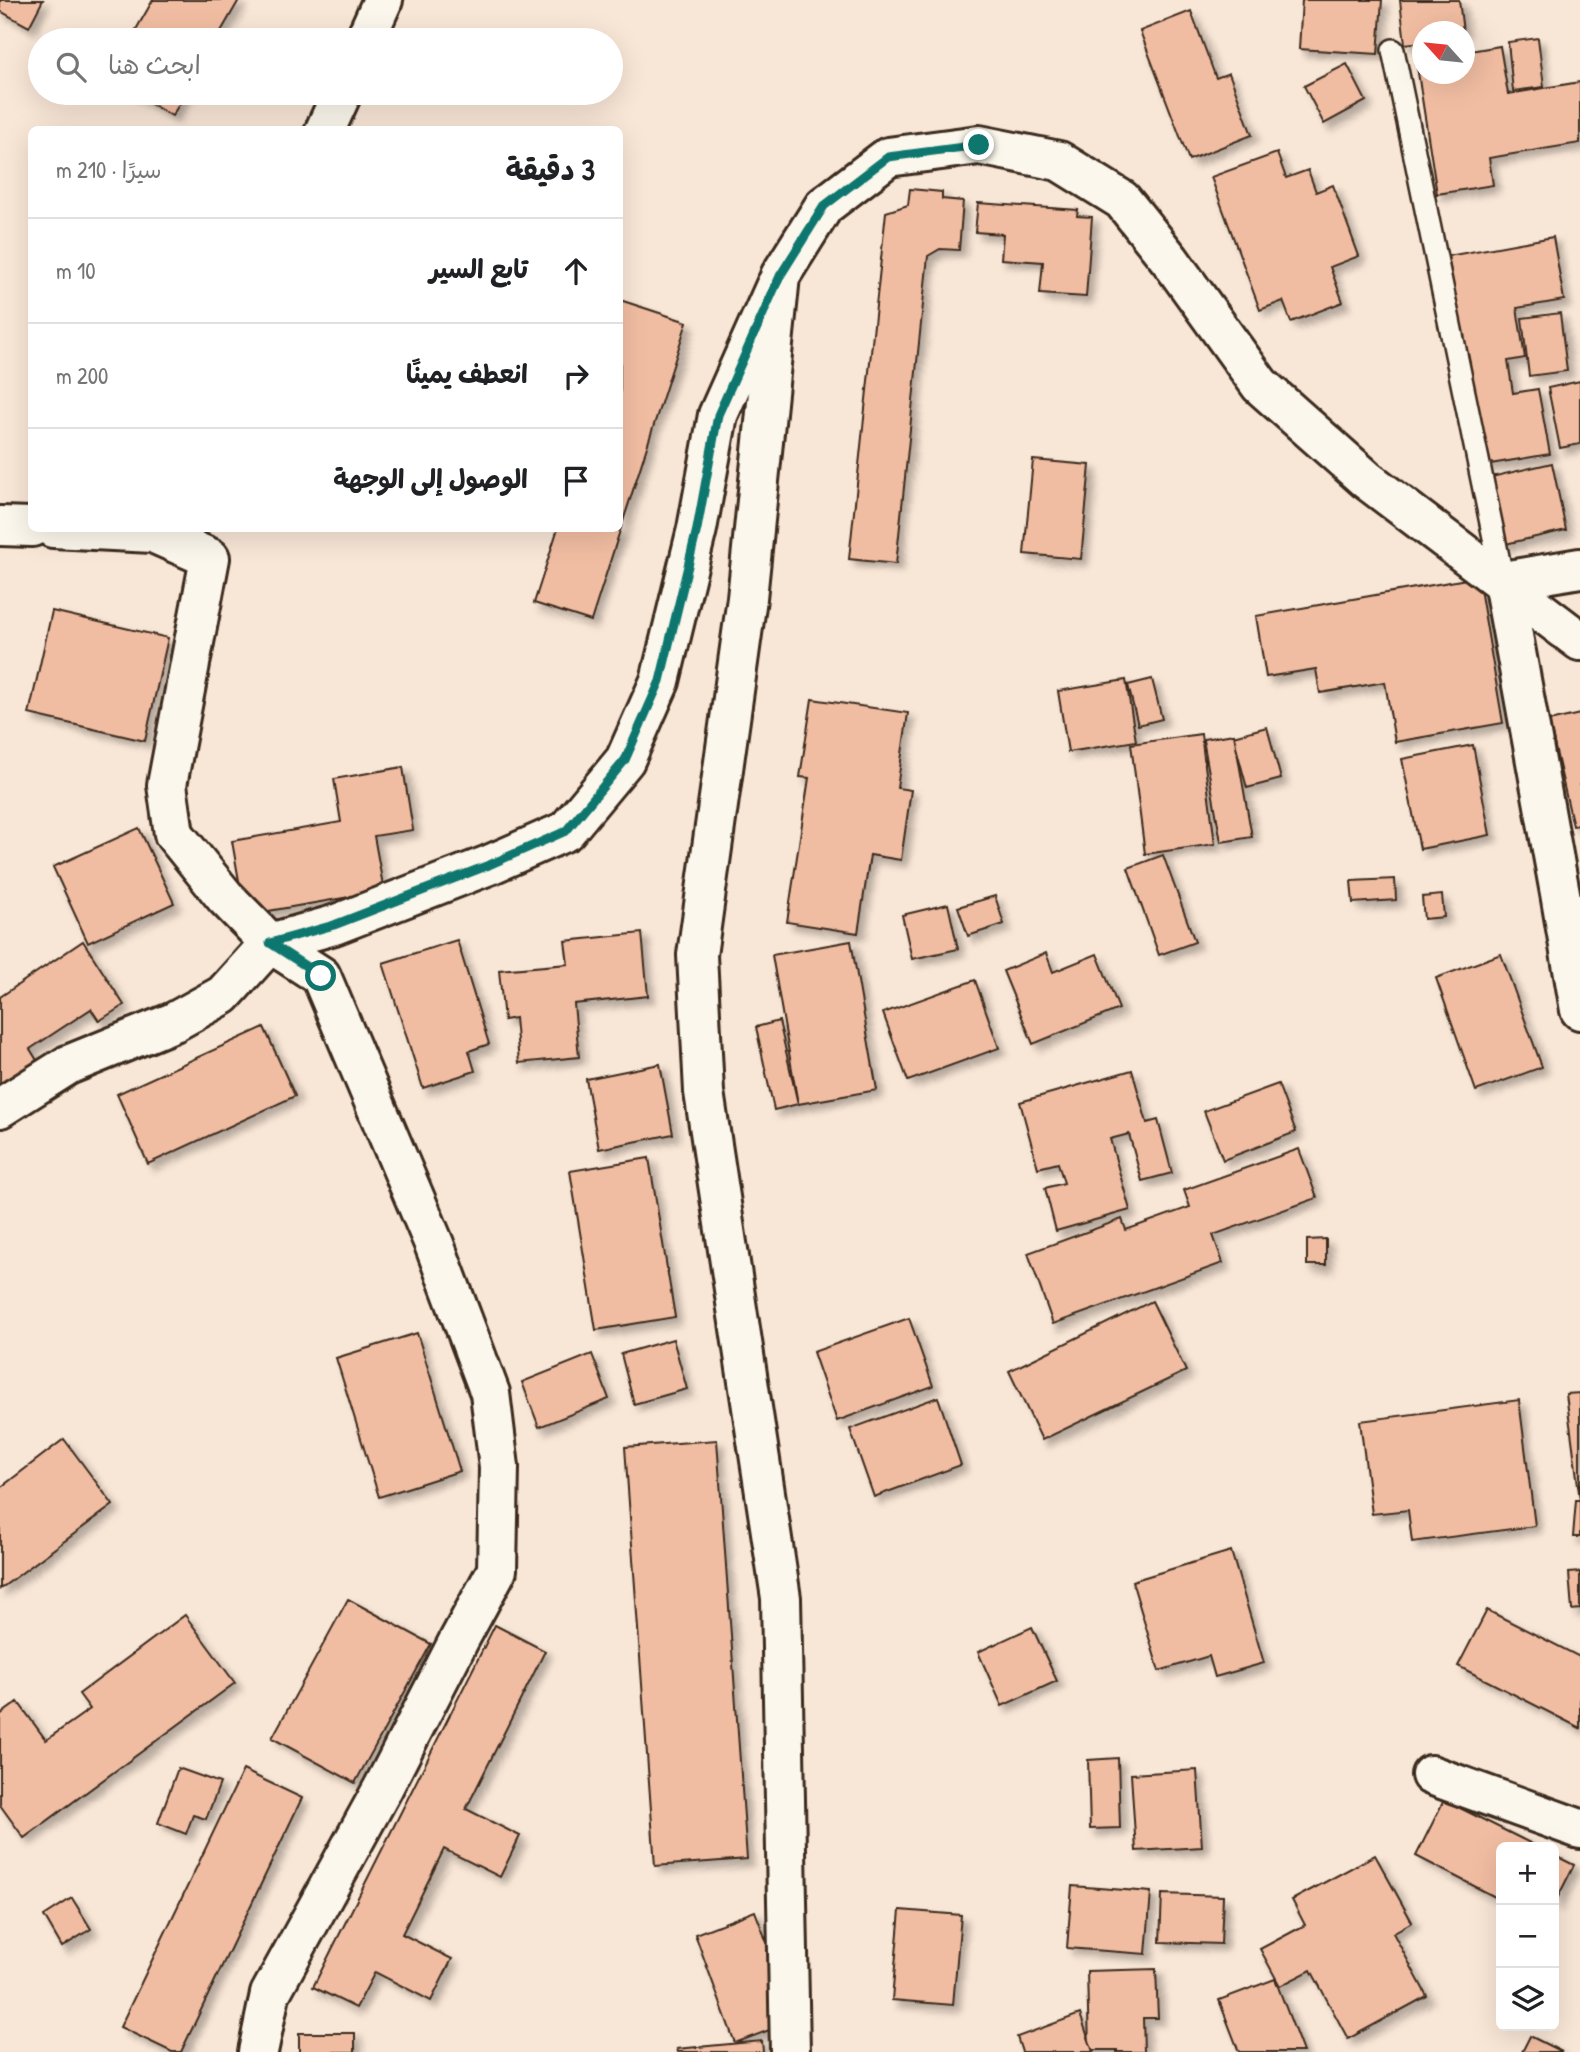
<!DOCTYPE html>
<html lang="ar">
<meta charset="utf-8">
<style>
body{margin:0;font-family:"Patrick Hand","Playpen Sans Arabic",sans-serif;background:#f6f6f6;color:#202124;direction:rtl}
.controls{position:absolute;right:21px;bottom:21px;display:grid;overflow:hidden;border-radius:10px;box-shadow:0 7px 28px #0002}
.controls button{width:63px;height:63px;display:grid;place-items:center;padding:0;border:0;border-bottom:2px solid #e0e0e0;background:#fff;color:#202124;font:35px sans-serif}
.compass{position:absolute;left:1412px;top:21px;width:63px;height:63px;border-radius:50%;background:#fff;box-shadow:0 7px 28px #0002;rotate:297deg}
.stop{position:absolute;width:21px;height:21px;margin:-16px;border:5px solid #0f766e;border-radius:50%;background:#fff}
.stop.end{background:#0f766e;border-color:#fff;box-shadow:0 2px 7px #0008}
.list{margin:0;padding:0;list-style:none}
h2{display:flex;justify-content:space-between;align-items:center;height:91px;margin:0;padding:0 28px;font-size:30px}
h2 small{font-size:23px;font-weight:400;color:#757577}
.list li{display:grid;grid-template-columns:46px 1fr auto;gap:21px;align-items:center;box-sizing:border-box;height:105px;padding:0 28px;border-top:2px solid #e0e0e0}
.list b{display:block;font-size:26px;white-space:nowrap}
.list em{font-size:23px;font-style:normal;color:#757577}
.icon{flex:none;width:38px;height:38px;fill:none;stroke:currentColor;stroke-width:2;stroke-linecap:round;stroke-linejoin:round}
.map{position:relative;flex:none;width:1580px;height:2052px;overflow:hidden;direction:ltr}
.search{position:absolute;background:#fff;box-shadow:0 7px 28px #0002;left:28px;top:28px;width:595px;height:77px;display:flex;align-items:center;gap:18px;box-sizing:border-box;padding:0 24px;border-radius:38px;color:#757577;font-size:26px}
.panel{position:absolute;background:#fff;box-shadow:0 7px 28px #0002;left:28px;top:126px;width:595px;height:406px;border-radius:10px;direction:rtl}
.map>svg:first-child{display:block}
.building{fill:#f1bda2;stroke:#3b2a1e;stroke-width:2;filter:url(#shadow)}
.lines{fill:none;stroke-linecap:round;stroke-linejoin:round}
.lane-casing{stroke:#3b2a1e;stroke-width:26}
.street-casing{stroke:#3b2a1e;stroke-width:44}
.secondary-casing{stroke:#3b2a1e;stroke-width:44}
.lane{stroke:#fbf7ec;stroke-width:21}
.street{stroke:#fbf7ec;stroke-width:38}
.secondary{stroke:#fbf7ec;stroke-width:38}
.route{stroke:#0f766e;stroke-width:9}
</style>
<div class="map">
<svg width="1580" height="2052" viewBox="0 0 1580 2052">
<defs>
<filter id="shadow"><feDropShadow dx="6" dy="6" stdDeviation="3.5" flood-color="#0004"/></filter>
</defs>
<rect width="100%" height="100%" fill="#f8e6d6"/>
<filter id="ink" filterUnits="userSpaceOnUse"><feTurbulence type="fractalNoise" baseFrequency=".0143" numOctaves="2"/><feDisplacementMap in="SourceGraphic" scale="14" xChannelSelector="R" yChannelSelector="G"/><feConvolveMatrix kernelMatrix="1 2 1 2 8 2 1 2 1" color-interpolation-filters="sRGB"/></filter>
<g filter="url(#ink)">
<!-- building -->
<g class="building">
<path d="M0,0H43L29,27L0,11Z"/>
<path d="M153,0H239L216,40H130Z"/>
<path d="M1302,0H1382L1378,54L1299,49Z"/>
<path d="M1400,0H1459L1463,32H1422V42L1405,44Z"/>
<path d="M1191,11L1216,78L1229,73L1252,135L1189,160L1140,31Z"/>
<path d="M1538,38L1544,87L1513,91L1508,42Z"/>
<path d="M1500,46L1508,94L1580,82V143L1489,158L1493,185L1437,194L1416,60L1422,59V74H1464V52Z"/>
<path d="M1347,64L1366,101L1324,124L1304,86Z"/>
<path d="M132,93H186L172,116Z"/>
<path d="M1277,153L1286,178L1308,170L1316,192L1333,185L1359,256L1330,267L1343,302L1291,322L1283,301L1260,310L1211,177Z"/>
<path d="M910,189L942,192V199L963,201L959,250L940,249L928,256L896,564L849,559L886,212L908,205Z"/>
<path d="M978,203L1078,210L1077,216L1092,217L1086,297L1040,294L1043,262L1001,259L1003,234L975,232Z"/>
<path d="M1553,237L1564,300L1517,308L1525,358L1508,361L1513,393L1538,389L1550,454L1484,465L1448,256Z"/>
<path d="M620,300L687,322L591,621L534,603L558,528H620Z"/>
<path d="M1560,313L1567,371L1529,376L1522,318Z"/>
<path d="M1580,381V444L1560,448L1548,388Z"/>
<path d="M1033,460L1090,465L1081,559L1024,554Z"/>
<path d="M1552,463L1566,530L1501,545L1487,478Z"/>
<path d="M1478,577L1503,723L1395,742L1385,682L1320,693L1316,669L1266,677L1256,616Z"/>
<path d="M52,611L168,638L145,741L29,714Z"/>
<path d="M1152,679L1162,719L1138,725L1128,685Z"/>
<path d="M1126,680L1136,741L1068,752L1058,691Z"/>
<path d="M812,699L908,713L897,788L911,790L901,860L870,855L858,933L787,922L809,778L800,777Z"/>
<path d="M1580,714V825L1573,826L1549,721Z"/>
<path d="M1267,727L1281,779L1247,788L1233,736Z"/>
<path d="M1201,734L1215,844L1145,854L1131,744Z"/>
<path d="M1234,734L1252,837L1221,842L1203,739Z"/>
<path d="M1473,745L1490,835L1420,849L1402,759Z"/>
<path d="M403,767L413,830L374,836L384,891L245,915L232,841L341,822L334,779Z"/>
<path d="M139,828L174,903L88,943L53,867Z"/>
<path d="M1163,855L1195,942L1159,955L1128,868Z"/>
<path d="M1395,879L1396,900L1353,903L1351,881Z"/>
<path d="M1442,895L1444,917L1424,919L1422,897Z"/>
<path d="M995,896L1004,924L968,936L958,907Z"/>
<path d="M948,904L958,949L912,959L902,915Z"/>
<path d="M642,933L648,996L574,1004L579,1057L519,1063L515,1018L504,1020L499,970L568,964L565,941Z"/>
<path d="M457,940L489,1044L469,1051L475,1071L423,1088L383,963Z"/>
<path d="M83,941L124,1005L99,1021L91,1009L30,1049L38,1062L0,1086V997Z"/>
<path d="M851,941L877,1090L798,1104L772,955Z"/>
<path d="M1046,953L1053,972L1097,954L1119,1009L1033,1044L1003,971Z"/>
<path d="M1501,954L1542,1067L1476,1091L1436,978Z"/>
<path d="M975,980L999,1048L908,1081L883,1013Z"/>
<path d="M779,1021L798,1104L774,1110L756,1027Z"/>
<path d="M264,1027L295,1096L148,1164L117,1094Z"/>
<path d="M660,1064L673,1134L599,1149L586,1079Z"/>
<path d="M1132,1070L1147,1123L1158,1120L1172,1173L1142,1181L1129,1134L1110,1139L1130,1210L1056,1231L1045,1188L1064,1183L1058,1163L1038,1168L1020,1102Z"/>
<path d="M1278,1084L1296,1132L1223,1160L1204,1111Z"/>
<path d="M1299,1149L1317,1198L1213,1235L1223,1263L1053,1324L1028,1253L1122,1219L1126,1230L1190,1207L1184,1190Z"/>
<path d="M649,1158L675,1317L596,1330L570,1171Z"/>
<path d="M1326,1239V1265H1307V1240Z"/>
<path d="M1152,1301L1186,1371L1042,1440L1009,1371Z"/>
<path d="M909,1318L933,1386L837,1421L813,1352Z"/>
<path d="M417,1333L460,1471L379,1497L336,1358Z"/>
<path d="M673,1339L687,1389L634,1404L621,1354Z"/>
<path d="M592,1354L609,1399L539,1427L522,1382Z"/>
<path d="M1580,1393V1500L1566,1394Z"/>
<path d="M938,1397L961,1465L874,1497L850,1429Z"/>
<path d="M1519,1400L1535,1526L1412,1542L1408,1510L1372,1514L1360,1421Z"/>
<path d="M64,1439L113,1505L0,1589V1488Z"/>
<path d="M717,1440L747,1859L655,1866L625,1447Z"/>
<path d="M1576,1500H1580V1537H1573Z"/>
<path d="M1231,1551L1264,1663L1215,1677L1209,1656L1159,1671L1132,1581Z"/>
<path d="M1580,1572V1609L1572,1610L1569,1573Z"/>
<path d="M348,1599L431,1644L355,1783L272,1738Z"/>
<path d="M1487,1610L1580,1657V1728L1458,1666Z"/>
<path d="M185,1615L235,1683L24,1838L0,1805V1715L18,1702L46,1740L90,1709L79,1694Z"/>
<path d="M495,1625L545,1651L466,1809L520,1836L500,1877L444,1849L402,1934L452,1959L431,2001L375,1972L356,2008L313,1987Z"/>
<path d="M1032,1627L1057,1681L1002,1706L978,1652Z"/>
<path d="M1118,1758L1120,1828L1090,1829L1088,1760Z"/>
<path d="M178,1768L220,1783L206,1819L193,1815L186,1834L158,1823Z"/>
<path d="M243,1770L302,1798L181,2052H172L120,2027Z"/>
<path d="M1197,1770L1202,1847L1136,1851L1131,1774Z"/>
<path d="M1444,1800L1538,1847H1501V1900L1416,1856Z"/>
<path d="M1375,1855L1412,1922L1393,1933L1427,1996L1348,2039L1311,1970L1280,1986L1260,1949L1305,1925L1292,1900Z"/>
<path d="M1554,1855L1574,1865L1554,1905Z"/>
<path d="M1072,1886L1151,1892L1146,1954L1067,1948Z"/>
<path d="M1162,1894L1223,1896L1221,1944L1160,1942Z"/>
<path d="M72,1898L91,1929L62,1947L44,1916Z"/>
<path d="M900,1910L961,1915L953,2005L892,2000Z"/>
<path d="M755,1911L796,2020L735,2043L695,1934Z"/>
<path d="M1156,1969L1158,2018H1143L1144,2052H1117V2050H1089L1087,1971Z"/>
<path d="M1275,1979L1303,2052H1239L1219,2000Z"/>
<path d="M1080,2014L1093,2052H1022L1017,2037Z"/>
<rect x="299" y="2033" width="56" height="19"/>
<path d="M1530,2036L1562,2052H1522Z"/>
<path d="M762,2041L763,2052H678L677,2049Z"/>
</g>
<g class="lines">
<!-- lane casing -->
<g class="lane-casing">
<path id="lane" d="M1393,50L1503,581"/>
</g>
<!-- street casing -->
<g class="street-casing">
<g id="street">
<path d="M365,40L383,0"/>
<path d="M325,130L342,93"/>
<path d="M0,526L32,527"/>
<path d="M53,528L153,533L210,558L167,785L174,834L225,897L270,943L334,925L489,865L566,831L625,760L660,681L697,529L718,415L776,285"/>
<path d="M1580,568L1503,581L1560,893L1580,1010"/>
<path d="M0,1108L68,1065L174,1022L223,995L270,943L321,976L434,1244L490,1393L499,1467L497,1570L459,1640L383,1788L270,1994L258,2052"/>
<path d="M1431,1775L1580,1829"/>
</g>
</g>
<!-- secondary casing -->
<g class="secondary-casing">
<path id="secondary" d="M790,2052L781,1598L704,1092L697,955L747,598L780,276L824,206L888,157L979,145L1059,161L1122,200L1170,260L1260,385L1367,480L1580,641"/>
</g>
<!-- lane -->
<use href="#lane" class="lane"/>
<!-- street -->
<use href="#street" class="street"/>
<!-- secondary -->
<use href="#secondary" class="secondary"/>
</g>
</g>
<g class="lines" filter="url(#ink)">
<!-- route -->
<path class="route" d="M321,976L270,943L334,925L489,865L566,831L625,760L660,681L697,529L718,415L780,276L824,206L888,157L979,145"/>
</g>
</svg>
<div class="controls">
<button>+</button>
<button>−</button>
<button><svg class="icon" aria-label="layers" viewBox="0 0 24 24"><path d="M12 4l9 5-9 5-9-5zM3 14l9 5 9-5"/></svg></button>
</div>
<svg class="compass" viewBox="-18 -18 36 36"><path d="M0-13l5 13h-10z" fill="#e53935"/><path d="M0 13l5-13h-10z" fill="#757577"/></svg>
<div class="stop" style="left:321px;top:976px"></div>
<div class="stop end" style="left:979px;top:145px"></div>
<div class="search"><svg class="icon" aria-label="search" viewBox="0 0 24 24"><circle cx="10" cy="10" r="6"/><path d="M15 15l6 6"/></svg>ابحث هنا</div>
<section class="panel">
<h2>3 دقيقة<small>سيرًا · 210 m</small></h2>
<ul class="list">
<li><svg class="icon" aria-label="ahead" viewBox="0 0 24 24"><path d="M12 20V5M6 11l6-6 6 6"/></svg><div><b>تابع السير</b></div><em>10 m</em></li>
<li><svg class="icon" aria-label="right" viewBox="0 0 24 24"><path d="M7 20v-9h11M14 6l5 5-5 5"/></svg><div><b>انعطف يمينًا</b></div><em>200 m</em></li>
<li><svg class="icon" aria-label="arrive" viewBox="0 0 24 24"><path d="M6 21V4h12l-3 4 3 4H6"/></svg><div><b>الوصول إلى الوجهة</b></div></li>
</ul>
</section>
</div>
